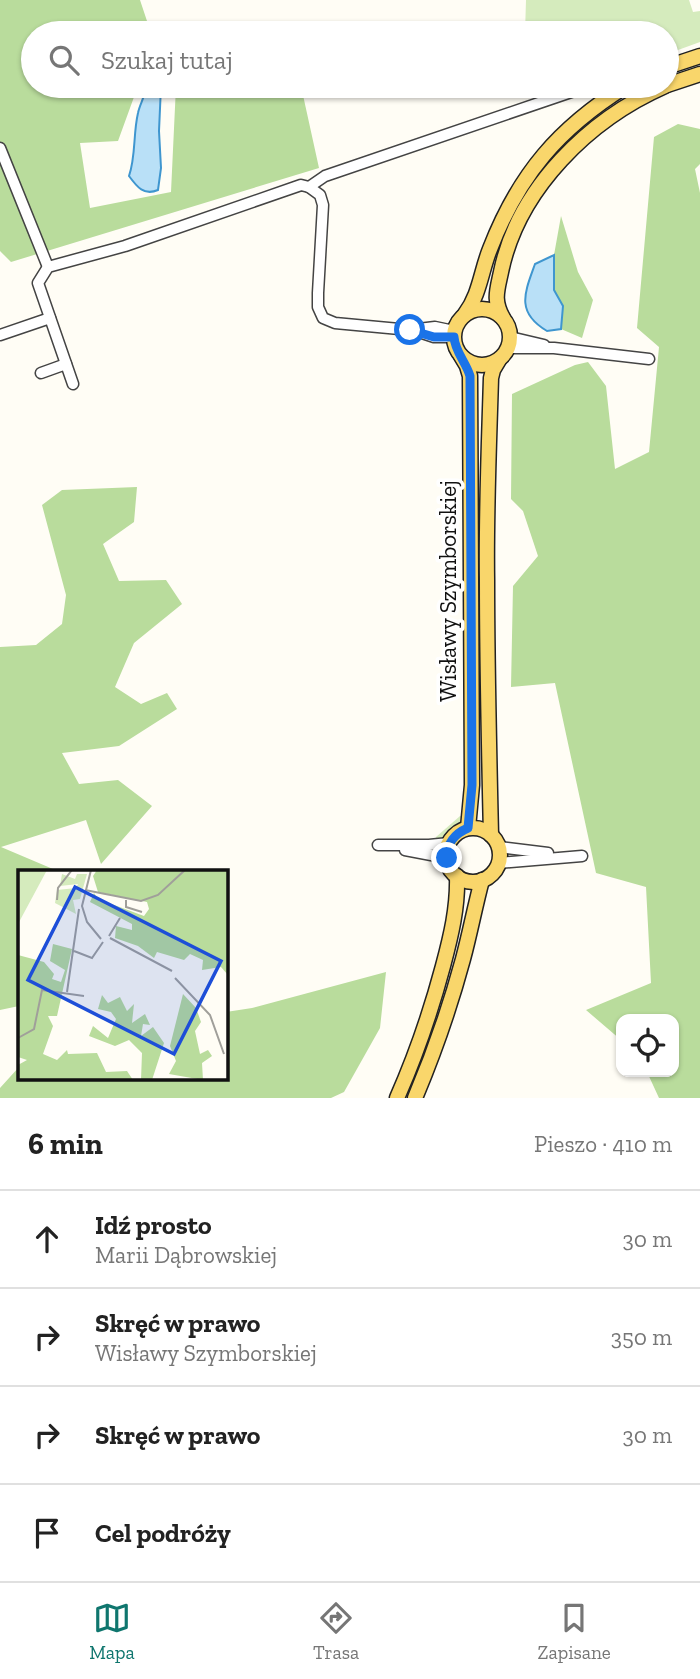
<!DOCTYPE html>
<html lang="pl">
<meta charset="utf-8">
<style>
body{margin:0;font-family:"Zilla Slab",serif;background:#f6f6f6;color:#222}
.controls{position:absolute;right:21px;bottom:21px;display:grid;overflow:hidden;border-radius:14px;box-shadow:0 2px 5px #0004}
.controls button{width:63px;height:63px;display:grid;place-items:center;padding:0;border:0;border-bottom:2px solid #e0e0e0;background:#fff;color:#222;font:35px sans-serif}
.stop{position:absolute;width:21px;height:21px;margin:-16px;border:5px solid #1a73e8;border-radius:50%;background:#fff}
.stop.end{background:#1a73e8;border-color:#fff;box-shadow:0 2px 7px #0008}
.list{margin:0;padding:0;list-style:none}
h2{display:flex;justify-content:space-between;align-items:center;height:91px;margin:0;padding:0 28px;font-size:30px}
h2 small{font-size:23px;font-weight:400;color:#767676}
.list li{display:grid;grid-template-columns:46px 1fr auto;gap:21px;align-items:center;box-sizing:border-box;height:98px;padding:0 28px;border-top:2px solid #e0e0e0}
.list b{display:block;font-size:26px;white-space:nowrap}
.list p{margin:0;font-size:23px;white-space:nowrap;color:#767676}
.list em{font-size:23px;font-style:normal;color:#767676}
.icon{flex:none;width:38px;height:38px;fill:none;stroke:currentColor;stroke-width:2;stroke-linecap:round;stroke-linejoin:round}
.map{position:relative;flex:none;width:700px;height:1098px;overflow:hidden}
.search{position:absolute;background:#fff;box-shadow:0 2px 5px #0004;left:21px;right:21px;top:21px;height:77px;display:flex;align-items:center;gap:18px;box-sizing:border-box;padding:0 24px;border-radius:38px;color:#767676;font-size:26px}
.sheet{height:483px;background:#fff}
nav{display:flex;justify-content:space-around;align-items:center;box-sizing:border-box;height:98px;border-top:2px solid #e0e0e0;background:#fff;font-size:19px;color:#767676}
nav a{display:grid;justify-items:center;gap:4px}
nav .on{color:#0f766e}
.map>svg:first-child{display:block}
.green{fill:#d5ebbd}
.forest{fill:#b9dc9c}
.water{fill:#b9e0f7;stroke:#3f96cf;stroke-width:2}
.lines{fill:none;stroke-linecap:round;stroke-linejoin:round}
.minor-casing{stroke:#444;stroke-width:13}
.major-casing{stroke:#222;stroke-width:17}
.minor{stroke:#fff;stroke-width:10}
.major{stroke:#f9d66b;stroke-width:14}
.route{stroke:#1a73e8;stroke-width:9}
.labels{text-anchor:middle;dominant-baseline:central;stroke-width:7;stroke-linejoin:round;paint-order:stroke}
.street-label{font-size:23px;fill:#111;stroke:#fff}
.inset-road{fill:none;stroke:#a09f9a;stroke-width:2}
.view{fill:#1d4ed8;fill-opacity:0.15;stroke:#1d4ed8;stroke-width:3.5}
.inset-edge{fill:none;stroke:#111;stroke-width:3.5}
</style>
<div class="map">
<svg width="700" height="1098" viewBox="0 0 700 1098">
<rect width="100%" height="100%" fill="#fffdf5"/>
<!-- green -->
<g class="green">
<path d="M526,0H689L693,12L700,11V42L667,54V33H618L615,24L603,29L604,33H525Z"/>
<path d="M460,816H463C458,828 449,839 435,840L436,837Z"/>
</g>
<!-- forest -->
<g class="forest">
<path d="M0,0H140L151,33H33V86H138L118,141L80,143L90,208L171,192L176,86H301L319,168L11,262L0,251Z"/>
<path d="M678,124L700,129V164L695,169L700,193V1098H659L647,1072H674V1019H621V1040L586,1010L651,983L646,887L596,873L555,683L511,687L513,586L538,556L523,511L511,499L512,394L575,365L588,362L606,386L615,469L649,452L659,347L637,328L654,137Z"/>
<path d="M561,216L578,272L593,300L582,338L561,329L563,306L554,290V255Z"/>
<path d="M137,487L134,522L103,544L119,581L166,580L182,604L134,643L115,687L141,704L167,693L177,709L119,746L62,753L79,784L118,780L152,806L101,864L86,820L1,847L60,872H19V1006L0,1010V647L36,645L62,624L66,595L42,505L62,490Z"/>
<path d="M386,972L380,1028L344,1092L331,1098H0V1088L19,1067V1079H226V1012L252,1008Z"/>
</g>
<!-- water -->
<g class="water">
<path d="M145,86H161L159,131L161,168L158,190C144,196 137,187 129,176C136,156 133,134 138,113C140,103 146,96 145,86Z"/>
<path d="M554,255V290L563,306L561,329L547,331C515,312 525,292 535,264Z"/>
</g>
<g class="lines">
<!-- minor casing -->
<g class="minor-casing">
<g id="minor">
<path d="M0,148L48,267"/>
<path d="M309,187L320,195L323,205L318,293V307L323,318L335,323L410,330L435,327L454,331"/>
<path d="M416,331L434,337H454"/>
<path d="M0,335L50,318"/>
<path d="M510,337L544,345"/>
<path d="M509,348H554L649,359"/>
<path d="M41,373L66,364"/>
<path d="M73,384L38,283L48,267L125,246L301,185L309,187L325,176L577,90"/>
<path d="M378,845H429L449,843"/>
<path d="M499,847L548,853"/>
<path d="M405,850L447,858"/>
<path d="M498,863L582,856"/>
</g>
</g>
<!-- major casing -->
<g class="major-casing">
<g id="major">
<path d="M667,67L700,56"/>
<path d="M667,85L700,74"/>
<circle cx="482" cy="337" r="28"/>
<path d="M465,314C480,294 481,271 490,249C519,174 559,128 626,86"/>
<path d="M503,318C493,300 497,291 501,272C518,188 590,119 665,86"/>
<path d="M461,356L467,366L470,376L472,785L468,828"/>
<circle cx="473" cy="855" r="27"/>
<path d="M491,835C489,750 487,665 487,580C486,513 489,445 491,378L493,370L499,360"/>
<path d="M397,1098C416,1055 431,1011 443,966C451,936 458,907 457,876"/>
<path d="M415,1098C434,1053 450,1007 463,959C470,933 475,906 482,880"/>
</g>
</g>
<!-- minor -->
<use href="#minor" class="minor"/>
<!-- major -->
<use href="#major" class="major"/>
</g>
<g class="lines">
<!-- route -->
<path class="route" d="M410,330L434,337H454C455,352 466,362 470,376L472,785L468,828C454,834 447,843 447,858"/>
</g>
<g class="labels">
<!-- street labels -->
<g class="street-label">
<text transform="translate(448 591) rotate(-90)">Wisławy Szymborskiej</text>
</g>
</g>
<!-- overview -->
<g transform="translate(18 870)">
<rect width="210" height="210" fill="#fffdf5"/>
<path d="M0,0H29L0,54ZM44,4L57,9L59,4H69L62,29L55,30L58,44L37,33L39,20L58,18L60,14L42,16Z" fill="#d5ebbd"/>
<path d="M79,0H210V105L203,97L184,100L185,90L172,84L166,90L139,82L136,88L120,76L97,68L98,56L114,60V54L72,32L76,23L80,29L126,46L131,39L129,32L80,22L75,6ZM35,74L54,79L39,146H30L35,156L25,184L39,190L49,180L50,184L79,183L88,202L109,201L115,210H0V195L9,190L0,187V85L26,92L36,104L34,109L43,112L47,100L32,91ZM165,124L178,138L183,152L177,161L182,184L190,180L194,186L184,193L185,210L151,204L158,191L152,176ZM84,125L90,133L102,127L109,141L116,134L114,153L127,144L132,155L125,154L123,166L135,157L146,173L134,210H123L124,183L111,170L97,176L71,166L75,156L90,168L98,149L93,142L80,139Z" fill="#b9dc9c"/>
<path class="inset-road" d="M73,0L64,36L69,52L83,69M67,20L123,31L140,25L167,0M39,30L40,18L54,0H61M108,30V37L124,42M91,66L102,48M92,68L154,101M56,81L74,88L85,72M157,108L192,145L206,184M49,122L61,39M0,168L16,159L24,120L66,126"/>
<path class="view" d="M57,17L203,91L156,184L10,110Z"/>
<rect width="210" height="210" class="inset-edge"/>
</g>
</svg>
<div class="controls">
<button><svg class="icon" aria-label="locate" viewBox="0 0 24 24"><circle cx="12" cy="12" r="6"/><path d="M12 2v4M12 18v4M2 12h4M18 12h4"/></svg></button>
</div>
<div class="stop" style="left:410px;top:330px"></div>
<div class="stop end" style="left:447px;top:858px"></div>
<div class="search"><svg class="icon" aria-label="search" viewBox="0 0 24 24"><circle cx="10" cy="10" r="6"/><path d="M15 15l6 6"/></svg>Szukaj tutaj</div>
</div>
<section class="sheet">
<h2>6 min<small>Pieszo · 410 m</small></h2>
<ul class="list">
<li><svg class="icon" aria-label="ahead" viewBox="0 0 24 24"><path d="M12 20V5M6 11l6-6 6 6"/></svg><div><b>Idź prosto</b><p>Marii Dąbrowskiej</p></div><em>30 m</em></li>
<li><svg class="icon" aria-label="right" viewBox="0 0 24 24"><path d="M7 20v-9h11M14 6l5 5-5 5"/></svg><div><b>Skręć w prawo</b><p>Wisławy Szymborskiej</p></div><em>350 m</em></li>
<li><svg class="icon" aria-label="right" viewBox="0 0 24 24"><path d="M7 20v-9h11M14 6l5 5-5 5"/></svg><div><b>Skręć w prawo</b></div><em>30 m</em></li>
<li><svg class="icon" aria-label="arrive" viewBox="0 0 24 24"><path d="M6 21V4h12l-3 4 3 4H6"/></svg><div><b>Cel podróży</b></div></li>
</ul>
</section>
<nav>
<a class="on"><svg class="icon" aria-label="map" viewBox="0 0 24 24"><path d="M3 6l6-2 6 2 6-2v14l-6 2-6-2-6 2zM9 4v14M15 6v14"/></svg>Mapa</a>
<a><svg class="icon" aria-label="directions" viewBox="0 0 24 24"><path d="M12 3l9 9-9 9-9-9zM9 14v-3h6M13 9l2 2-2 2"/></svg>Trasa</a>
<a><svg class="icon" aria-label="saved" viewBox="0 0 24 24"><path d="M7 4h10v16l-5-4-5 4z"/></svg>Zapisane</a>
</nav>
